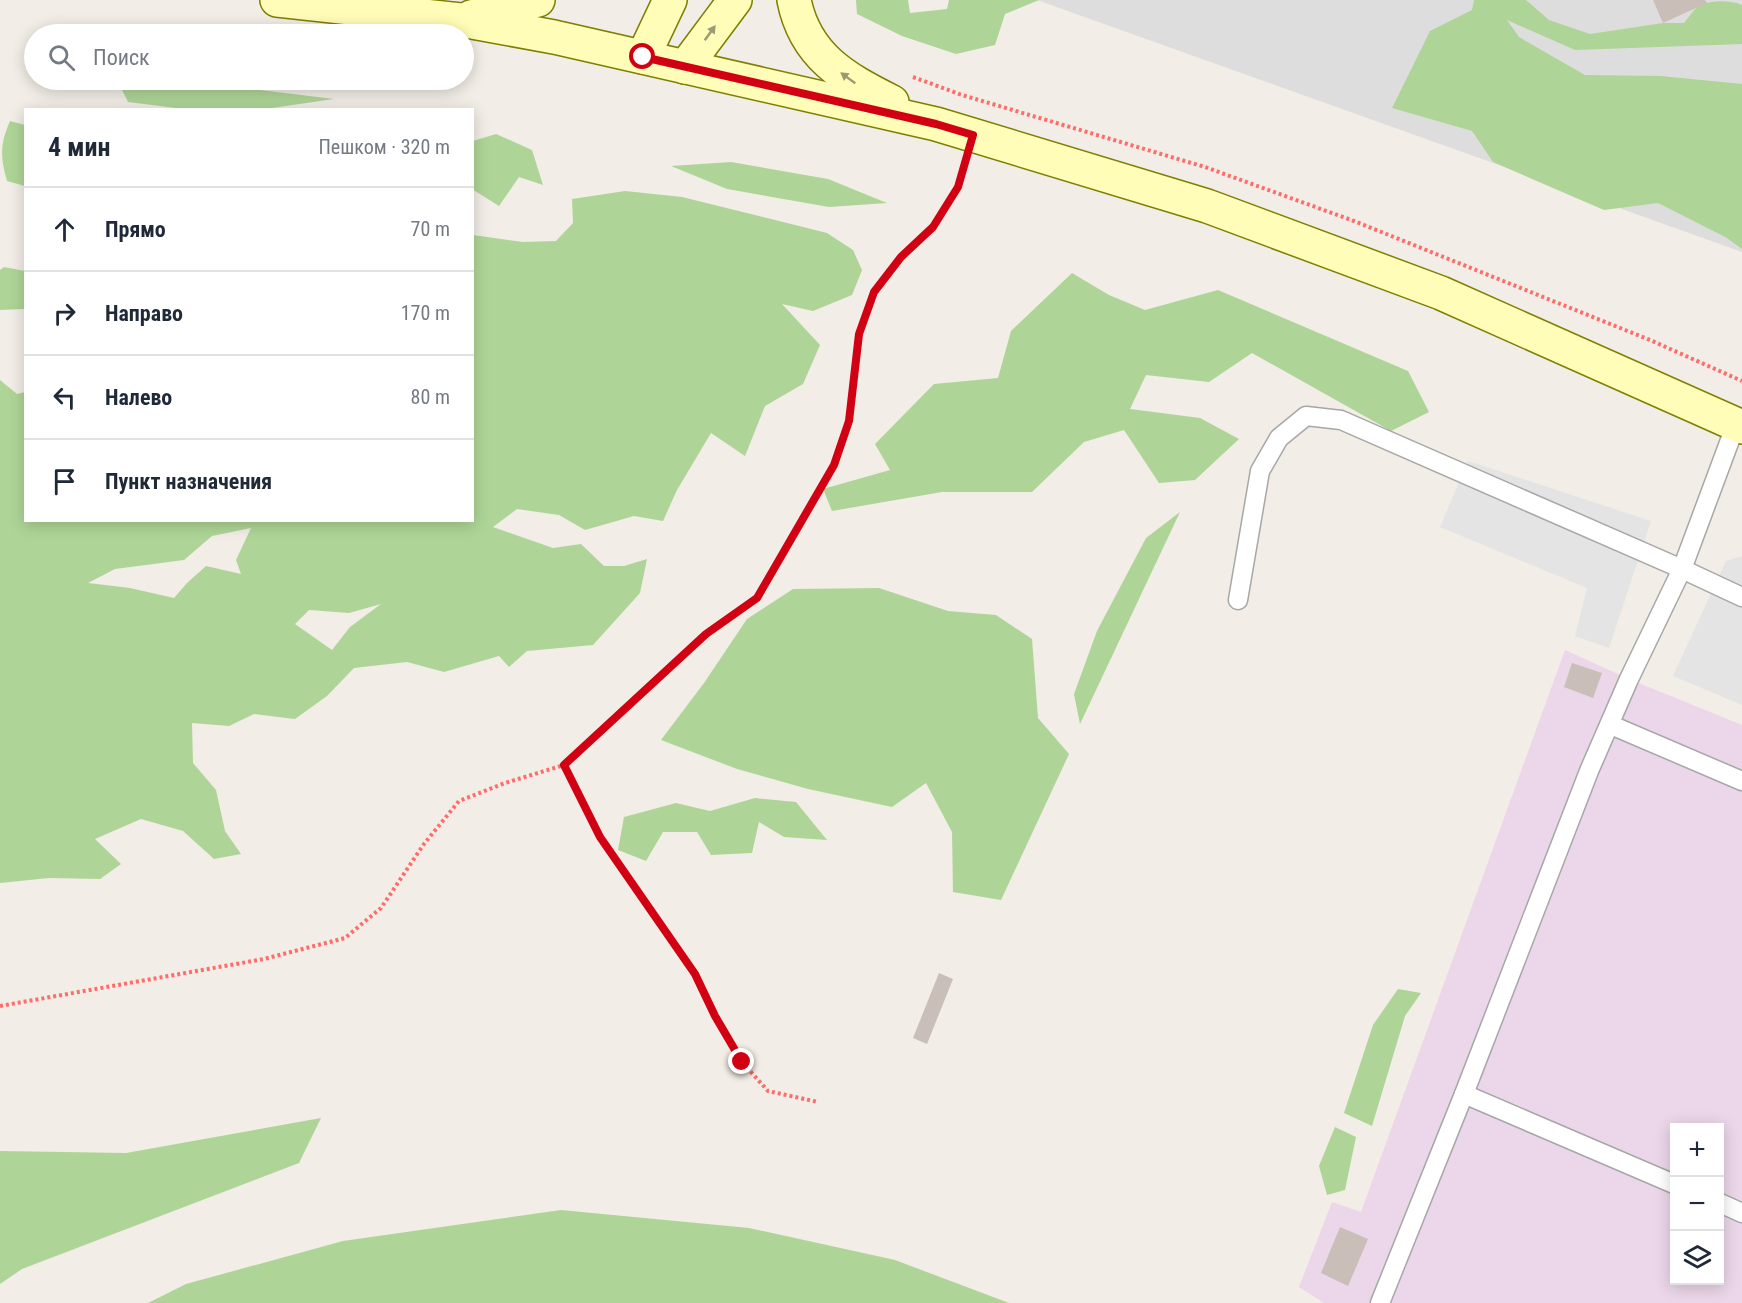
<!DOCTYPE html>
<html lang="ru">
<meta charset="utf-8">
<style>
body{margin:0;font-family:"Roboto Condensed",sans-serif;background:#f2f2f3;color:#1f2937}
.controls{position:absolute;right:18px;bottom:18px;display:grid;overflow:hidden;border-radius:0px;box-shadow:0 3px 15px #0003}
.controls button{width:54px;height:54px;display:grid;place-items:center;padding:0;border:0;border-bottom:2px solid #e0e1e3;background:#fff;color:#1f2937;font:30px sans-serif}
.stop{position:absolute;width:18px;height:18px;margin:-14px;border:4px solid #d10012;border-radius:50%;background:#fff}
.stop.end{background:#d10012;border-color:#fff;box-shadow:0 2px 6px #0008}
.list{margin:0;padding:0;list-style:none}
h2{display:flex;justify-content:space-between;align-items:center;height:78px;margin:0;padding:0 24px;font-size:26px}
h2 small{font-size:20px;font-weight:400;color:#747a83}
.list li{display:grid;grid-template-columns:39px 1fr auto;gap:18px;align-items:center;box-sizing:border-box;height:84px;padding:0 24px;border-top:2px solid #e0e1e3}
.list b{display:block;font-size:22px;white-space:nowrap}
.list em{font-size:20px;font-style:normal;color:#747a83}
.icon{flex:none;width:33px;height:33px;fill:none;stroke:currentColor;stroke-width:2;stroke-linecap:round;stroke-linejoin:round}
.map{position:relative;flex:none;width:1742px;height:1303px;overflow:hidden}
.search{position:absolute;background:#fff;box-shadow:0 3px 15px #0003;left:24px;top:24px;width:450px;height:66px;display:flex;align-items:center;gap:15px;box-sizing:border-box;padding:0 21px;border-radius:33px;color:#747a83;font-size:22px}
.panel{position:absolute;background:#fff;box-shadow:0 3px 15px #0003;left:24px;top:108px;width:450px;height:414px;border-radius:0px}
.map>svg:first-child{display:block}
.residential{fill:#dedddd}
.industrial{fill:#ebd7e9;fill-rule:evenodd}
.forest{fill:#aed597;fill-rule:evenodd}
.parking{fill:#e4e4e4}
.building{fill:#cabeb8}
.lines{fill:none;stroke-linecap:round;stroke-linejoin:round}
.lane-casing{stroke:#a7a7a7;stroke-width:21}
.secondary-casing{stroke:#7c7f00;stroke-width:36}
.path{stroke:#ff6c6a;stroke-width:4;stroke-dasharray:3 3;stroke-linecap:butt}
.lane{stroke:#fff;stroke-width:18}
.secondary{stroke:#fffdb7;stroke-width:33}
.oneway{fill:#9b9a73}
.route{stroke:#d10012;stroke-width:8}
</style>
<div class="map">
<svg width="1742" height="1303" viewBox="0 0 1742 1303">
<rect width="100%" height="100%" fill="#f2ede6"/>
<!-- residential -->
<path class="residential" d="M1037,0H1742V252Z"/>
<!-- industrial -->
<path class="industrial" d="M1565,650L1629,679L1742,725V1303H1324L1299,1287L1332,1202L1361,1212ZM1674,1128H1720V1280H1674Z"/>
<!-- forest -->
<g class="forest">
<path d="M856,0H908L910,13L947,9L949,0H1039L1005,14L995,45L956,54L902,36L857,14Z"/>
<path d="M1474,0H1526L1549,20L1590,34L1663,23H1684C1689,17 1694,9 1700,5C1712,0 1731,0 1742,5V44L1575,50L1507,20L1519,37L1585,75L1661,76L1742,84V249L1727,238L1658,203L1604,210L1493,162L1472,131L1392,108L1430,31L1472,10Z"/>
<path d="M117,80L188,81L334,99L258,110H192L128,102Z"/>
<path d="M10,121L25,125V186L7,181C0,156 0,144 10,121Z"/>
<path d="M496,134L532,150L543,185L519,177L499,206L472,189L473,141Z"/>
<path d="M731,162L828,179L887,203L829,207L727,189L671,166Z"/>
<path d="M625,191L682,197L827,233L853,250L862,270L852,295L813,311L782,304L820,345L803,384L765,406L745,456L711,433L677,490L663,521L634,516L585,530L559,515L517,509L493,527L553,548L581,544L604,566H624L647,559L640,593L593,645L527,651L509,667L499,656L444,672L407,662L354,668L327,696L295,719L254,714L229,726L192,723L193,763L216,790L225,831L241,854L214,859L183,831L141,819L95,839L121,864L100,879L49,878L0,883V380L17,394L25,392L26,520H472L473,235L523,242L556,241L573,223L572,199ZM251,528L236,560L241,574L206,566L187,583L174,598L130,588L88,583L115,569L184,560L212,536ZM381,604L350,627L332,650L295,624L309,610L349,613Z"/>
<path d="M4,267L25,271V309L0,310V270Z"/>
<path d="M1072,273L1109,295L1145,310L1218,290L1408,371L1429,412L1391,431L1252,353L1209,382L1146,375L1130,409L1200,418L1239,439L1195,480L1159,483L1124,430L1084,442L1032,492H942L832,511L823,489L890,470L875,444L934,384L998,378L1011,331Z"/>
<path d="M1180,512L1080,724L1074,694L1097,631L1146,538Z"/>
<path d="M879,588L948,611L996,615L1032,639L1038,718L1069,754L1001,900L953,892L952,832L926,783L892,807L808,789L737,769L661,740L704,683L747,619L793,589Z"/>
<path d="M755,798L796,802L827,840L784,837L759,822L752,853L711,855L697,832H663L646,861L618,850L624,817L676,803L710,811Z"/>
<path d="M1398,989L1421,993L1405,1016L1372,1126L1344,1113L1373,1025Z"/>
<path d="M321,1118L299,1163L22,1269L0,1284V1151L126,1153Z"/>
<path d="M1335,1127L1356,1137L1345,1190L1327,1195L1319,1166Z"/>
<path d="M561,1210L749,1228L895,1260L1009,1303H148L186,1284L343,1241Z"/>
</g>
<!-- parking -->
<g class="parking">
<path d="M1468,461L1651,521L1609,648L1575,636L1587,588L1440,527Z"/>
<path d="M1742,556V705L1673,676L1726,561Z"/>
</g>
<!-- building -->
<g class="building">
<path d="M1653,0H1705L1707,3L1663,23Z"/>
<path d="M1572,663L1602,673L1593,698L1564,687Z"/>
<path d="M939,973L953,979L927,1044L913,1038Z"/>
<path d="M1340,1227L1368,1239L1348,1286L1321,1273Z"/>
</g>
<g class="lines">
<!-- lane casing -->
<g class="lane-casing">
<g id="lane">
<path d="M1238,600L1260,471L1279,438L1306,416L1341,420L1682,569L1742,597"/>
<path d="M1611,725L1742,781"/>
<path d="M1464,1094L1674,1184"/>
<path d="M1720,1203L1742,1213"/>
<path d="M1380,1303L1464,1094L1589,771L1629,679L1682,569L1736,424"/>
</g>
</g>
<!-- secondary casing -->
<g class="secondary-casing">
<g id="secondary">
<path d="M277,0L461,20L554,37L936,124L1207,206L1441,293L1742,427"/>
<path d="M794,0C805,56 844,78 892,102"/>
<path d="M471,17L538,0"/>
<path d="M643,57L670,0"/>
<path d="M685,67L735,0"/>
</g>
</g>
<!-- path -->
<g class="path">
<path d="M913,77L962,95L1205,167L1354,221L1650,340L1742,381"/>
<path d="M564,765L600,837L695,974L715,1016L742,1062L768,1091L818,1102"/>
<path d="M0,1006L264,959L345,938L381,908L424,844L459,801L505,783L564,765L706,634L757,598L834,465L849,421L859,334L874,292L901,257L933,227L958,187L964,165"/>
</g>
<!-- lane -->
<use href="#lane" class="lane"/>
<!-- secondary -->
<use href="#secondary" class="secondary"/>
</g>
<!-- one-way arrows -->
<defs><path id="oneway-solid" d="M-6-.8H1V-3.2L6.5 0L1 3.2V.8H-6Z" transform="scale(1.5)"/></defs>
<g class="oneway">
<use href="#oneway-solid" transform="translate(710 33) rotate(-54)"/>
<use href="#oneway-solid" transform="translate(848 78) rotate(-144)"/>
</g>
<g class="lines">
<!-- route -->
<path class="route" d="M643,57L936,124L973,135L958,187L933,227L901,257L874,292L859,334L849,421L834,465L757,598L706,634L564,765L600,837L695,974L715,1016L742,1062"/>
</g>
</svg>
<div class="controls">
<button>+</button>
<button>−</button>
<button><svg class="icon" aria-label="layers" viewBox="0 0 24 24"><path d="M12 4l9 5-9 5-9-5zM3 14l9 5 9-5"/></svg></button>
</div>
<div class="stop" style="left:643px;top:57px"></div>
<div class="stop end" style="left:742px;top:1062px"></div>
<div class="search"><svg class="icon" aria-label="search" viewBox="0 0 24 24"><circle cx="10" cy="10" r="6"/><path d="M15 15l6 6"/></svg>Поиск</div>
<section class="panel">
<h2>4 мин<small>Пешком · 320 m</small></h2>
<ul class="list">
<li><svg class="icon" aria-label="ahead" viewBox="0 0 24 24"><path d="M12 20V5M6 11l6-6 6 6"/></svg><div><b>Прямо</b></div><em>70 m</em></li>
<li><svg class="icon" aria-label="right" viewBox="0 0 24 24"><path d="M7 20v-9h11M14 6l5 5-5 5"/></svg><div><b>Направо</b></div><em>170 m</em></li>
<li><svg class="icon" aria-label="left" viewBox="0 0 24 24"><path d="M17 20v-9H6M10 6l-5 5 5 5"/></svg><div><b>Налево</b></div><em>80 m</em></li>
<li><svg class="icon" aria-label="arrive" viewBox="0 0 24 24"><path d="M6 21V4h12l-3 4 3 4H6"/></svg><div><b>Пункт назначения</b></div></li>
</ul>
</section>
</div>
